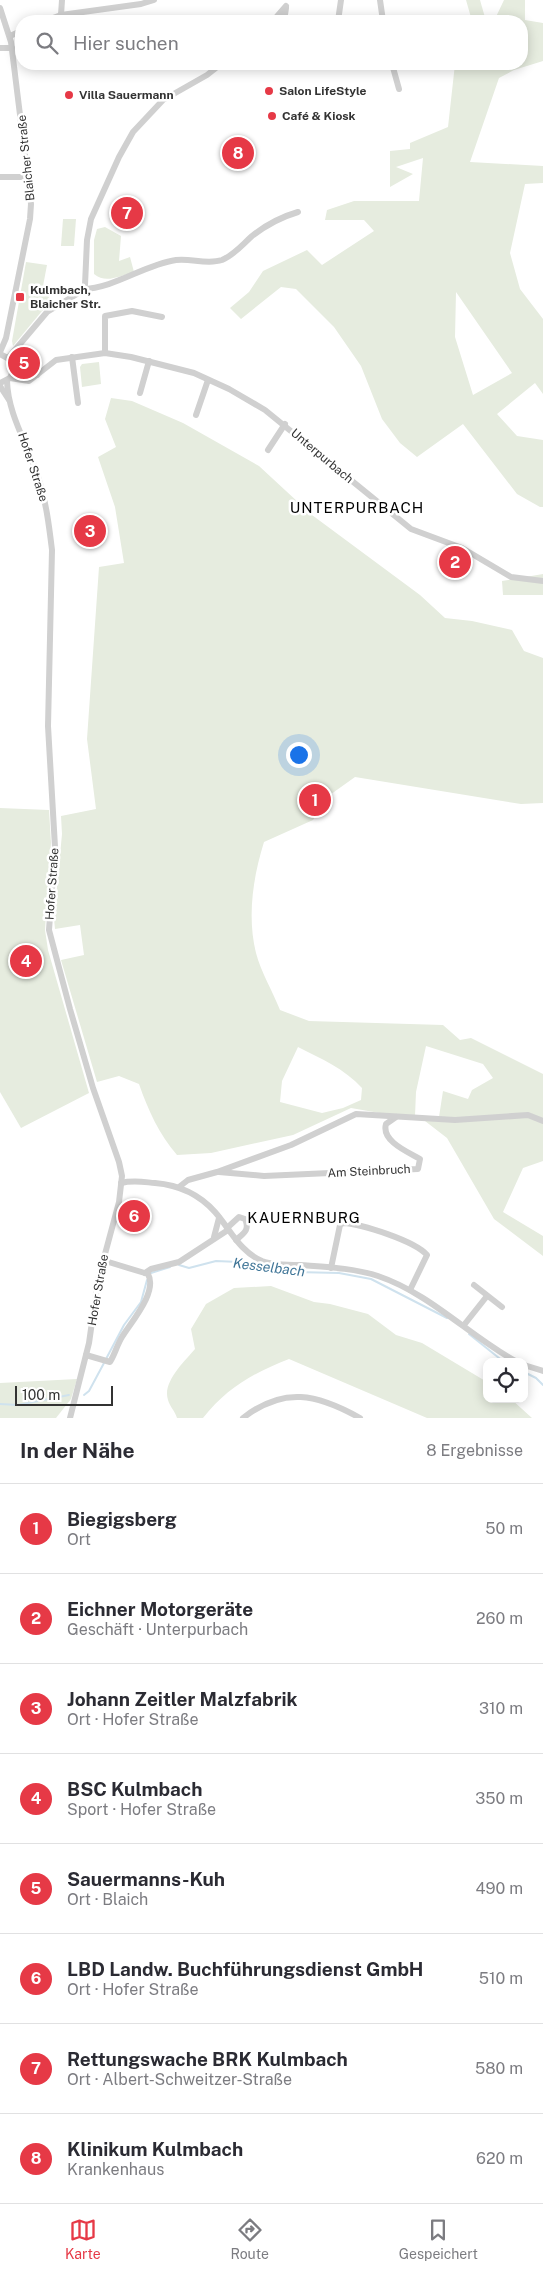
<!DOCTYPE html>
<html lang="de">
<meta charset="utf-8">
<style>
body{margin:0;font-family:"Public Sans",sans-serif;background:#f2f2f3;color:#2b2b33}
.controls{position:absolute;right:15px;bottom:15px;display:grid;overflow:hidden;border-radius:10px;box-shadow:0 2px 12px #0003}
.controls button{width:45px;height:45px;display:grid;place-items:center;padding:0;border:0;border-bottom:1px solid #e1e1e2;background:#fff;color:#2b2b33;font:25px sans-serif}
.scale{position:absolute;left:15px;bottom:12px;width:98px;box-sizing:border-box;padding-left:5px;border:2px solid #333;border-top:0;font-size:14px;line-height:18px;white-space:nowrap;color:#333;-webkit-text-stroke:4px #fff;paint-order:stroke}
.you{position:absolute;left:298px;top:754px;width:18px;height:18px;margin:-12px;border:4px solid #fff;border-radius:50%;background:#1a73e8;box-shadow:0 0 0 8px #1a73e833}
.badge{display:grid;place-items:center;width:32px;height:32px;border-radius:50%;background:#e63946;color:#fff;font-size:16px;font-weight:700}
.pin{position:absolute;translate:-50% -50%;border:2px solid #fff;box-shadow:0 1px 5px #0006}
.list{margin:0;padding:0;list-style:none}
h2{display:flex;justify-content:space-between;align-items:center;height:65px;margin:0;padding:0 20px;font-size:21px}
h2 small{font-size:16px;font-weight:400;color:#7c7c81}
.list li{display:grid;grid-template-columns:32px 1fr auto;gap:15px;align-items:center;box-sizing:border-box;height:90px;padding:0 20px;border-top:1px solid #e1e1e2}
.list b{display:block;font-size:19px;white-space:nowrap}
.list p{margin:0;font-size:16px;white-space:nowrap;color:#7c7c81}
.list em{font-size:16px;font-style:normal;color:#7c7c81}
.icon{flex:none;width:28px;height:28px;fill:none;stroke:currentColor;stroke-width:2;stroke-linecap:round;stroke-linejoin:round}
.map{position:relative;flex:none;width:543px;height:1418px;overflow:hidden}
.search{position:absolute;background:#fff;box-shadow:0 2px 12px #0003;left:15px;right:15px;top:15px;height:55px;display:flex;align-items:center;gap:12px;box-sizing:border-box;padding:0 18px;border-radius:20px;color:#7c7c81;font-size:19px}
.sheet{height:785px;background:#fff}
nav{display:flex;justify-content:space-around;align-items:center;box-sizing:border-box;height:70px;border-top:1px solid #e1e1e2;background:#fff;font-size:14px;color:#7c7c81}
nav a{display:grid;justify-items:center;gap:2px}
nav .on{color:#e63946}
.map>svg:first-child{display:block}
.green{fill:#e6ecdf;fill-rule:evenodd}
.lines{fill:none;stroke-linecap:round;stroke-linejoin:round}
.stream{stroke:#cfe2ee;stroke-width:2}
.minor{stroke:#d0d0d0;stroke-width:6}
.poi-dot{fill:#e63946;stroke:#fff;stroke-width:2}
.labels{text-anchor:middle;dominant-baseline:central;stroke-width:5;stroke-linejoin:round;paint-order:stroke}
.poi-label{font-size:12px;font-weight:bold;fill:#333;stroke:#fff;text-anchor:start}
.street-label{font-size:12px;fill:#333;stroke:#fff}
.water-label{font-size:14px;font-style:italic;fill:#3f7597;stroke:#fff}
.quarter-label{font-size:15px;letter-spacing:1px;fill:#000;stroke:#fff}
</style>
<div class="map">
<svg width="543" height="1418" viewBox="0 0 543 1418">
<rect width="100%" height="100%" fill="#fff"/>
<!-- green -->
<g class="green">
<path d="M466,0H480L486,21H472Z"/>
<path d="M504,0H525V20L543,23V61L514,70L499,78L470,162L543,166V183L525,184L510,253L520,289L543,319V394L535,383L497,414L517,436L543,440V507H540L517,494L463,424L417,457L400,443L382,419L361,366L334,327L296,289L281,287L241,319L230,308L249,292L263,271L307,250L322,265L374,231L364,220H325L327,210L354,201H419L423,158L396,167L413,174L390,187V151L410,149V143L448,127L455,64H522V21H494ZM456,292L512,373L473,395L455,337Z"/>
<path d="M63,219H76L74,246H61Z"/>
<path d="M105,227L121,236L119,261L130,257L134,272C119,276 106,284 94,274V240L97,229Z"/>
<path d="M26,262L47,265L43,286L52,303L42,311L13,346L12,341Z"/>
<path d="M99,362L101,384L82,387L80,367L82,364Z"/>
<path d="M111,398L132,401L183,423L259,466L312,515L420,595L445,618L472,621L512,630L524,651L543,658V803L521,804L355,777L327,797L313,820L264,842C253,877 247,917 256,953C261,972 273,992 280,1010L309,1021L443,1025L460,1040L471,1038L543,1074V1161L523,1168L503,1212L543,1236V1256L494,1219L447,1138L425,1121L351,1108L293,1135L211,1153L177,1155C159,1134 148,1110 139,1084L119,1076L97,1082L61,960L84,955L80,925L55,929L54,919L62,834L61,816L96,809L87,739L99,567L124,563L115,507L98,457L116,447L105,419ZM426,1046L483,1064L493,1078L472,1090L468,1099L443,1091L439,1117L415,1116L416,1092ZM298,1047C320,1058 345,1069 362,1088L361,1100L343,1108L322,1113L280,1102L282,1081Z"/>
<path d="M543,574V595H503L502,581Z"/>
<path d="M0,808L49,810L51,843L45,930L48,950L89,1093L21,1128L0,1092Z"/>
<path d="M271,1286L314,1302L330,1304L368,1314L396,1335L422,1343L487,1382V1399H511L532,1418H427L289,1359C253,1373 227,1388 203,1418H177C175,1411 170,1407 168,1400C162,1382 185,1361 195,1349L191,1329L206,1304L234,1288Z"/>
<path d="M77,1379L71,1399L56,1418H0V1383Z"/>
</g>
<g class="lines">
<!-- stream -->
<g class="stream">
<path d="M179,1265L189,1268L216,1261L239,1262L296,1272L339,1273L371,1279L447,1318"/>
<path d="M151,1273L170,1267"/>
<path d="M469,1334L504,1362"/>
<path d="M106,1359L124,1325L141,1302L147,1280"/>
<path d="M524,1372L536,1378L543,1385"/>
<path d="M84,1395L89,1391L104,1363"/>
<path d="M0,1404L18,1405L69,1395"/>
</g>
<!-- minor -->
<g class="minor">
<path d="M380,0L383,21"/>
<path d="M0,8L11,42L31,204L30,219L6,338L0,352"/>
<path d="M61,15L62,0"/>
<path d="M45,21L61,15L141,4L154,0"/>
<path d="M273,21L286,6"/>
<path d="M284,21L286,8"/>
<path d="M338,21L341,0"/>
<path d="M10,36L21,31"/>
<path d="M0,48H12"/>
<path d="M293,64V67L323,64"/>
<path d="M392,64L399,89"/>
<path d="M0,177H29"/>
<path d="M82,289C116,288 143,265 176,260C191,258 207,265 222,260C234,255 242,245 252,236C266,225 281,217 298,212"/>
<path d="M105,353V316L132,311L162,317"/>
<path d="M0,354L11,360L14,369L10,378L0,383"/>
<path d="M9,357L47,312L77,294L85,285L87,240L91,219L119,157L133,132L163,100L207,75L221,64"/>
<path d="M72,357L78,403"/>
<path d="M14,369L24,376L37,375"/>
<path d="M10,378L29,381L56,360L105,353L131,357L194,373L229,389L265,410L411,529L462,548L511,577L543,581"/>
<path d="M7,381C8,415 28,445 38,477C46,501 49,525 52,550L48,726L55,847L49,930L70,1009L93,1088L119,1162L122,1176L119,1202L98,1280L89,1343L70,1418"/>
<path d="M0,386L9,400"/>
<path d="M140,393L149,361"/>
<path d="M196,415L208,380"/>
<path d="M268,450L285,424"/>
<path d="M219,1172L264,1176L418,1169L420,1159C408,1152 381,1141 386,1124L396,1117"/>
<path d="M121,1183C133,1180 143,1182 155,1183C178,1185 199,1194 215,1212C230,1229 240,1252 262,1261C273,1265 288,1265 300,1265C326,1267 353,1268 378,1276C431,1294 469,1336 517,1362"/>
<path d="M179,1187L188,1180L217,1172L291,1145L356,1114L455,1120L528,1115L543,1121"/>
<path d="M227,1228L239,1217L245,1219C250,1230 244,1233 236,1240"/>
<path d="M214,1237L219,1218"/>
<path d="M331,1268L340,1225L343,1223C362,1224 415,1241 427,1255L410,1290"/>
<path d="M145,1273L151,1269L179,1262L228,1230"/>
<path d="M474,1285L502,1307"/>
<path d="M464,1325L487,1296"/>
<path d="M86,1355L110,1362C115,1354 117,1345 122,1337C131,1322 158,1292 148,1274L102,1260"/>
<path d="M524,1365L543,1371"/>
<path d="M243,1418C284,1386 317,1394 360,1418"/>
</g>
</g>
<!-- markers -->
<g class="poi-dot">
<circle cx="269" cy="91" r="5"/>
<circle cx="69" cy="95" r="5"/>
<circle cx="272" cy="116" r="5"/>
<rect x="15" y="292" width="10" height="10" rx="2.5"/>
</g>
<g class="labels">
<!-- poi labels -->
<g class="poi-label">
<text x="279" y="91">Salon LifeStyle</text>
<text x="79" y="95">Villa Sauermann</text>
<text x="282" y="116">Café &amp; Kiosk</text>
<text x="30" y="290">Kulmbach,<tspan x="30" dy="14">Blaicher Str.</tspan></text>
</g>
<!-- street labels -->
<g class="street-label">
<text transform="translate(26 158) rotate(-96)">Blaicher Straße</text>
<text transform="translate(322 456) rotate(40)">Unterpurbach</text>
<text transform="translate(33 467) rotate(72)">Hofer Straße</text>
<text transform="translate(52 884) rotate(-86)">Hofer Straße</text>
<text transform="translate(369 1171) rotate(-3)">Am Steinbruch</text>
<text transform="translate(98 1290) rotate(-80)">Hofer Straße</text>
</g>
<!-- water labels -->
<g class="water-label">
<text transform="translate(269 1267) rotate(7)">Kesselbach</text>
</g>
<!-- quarter labels -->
<g class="quarter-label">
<text x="357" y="507">UNTERPURBACH</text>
<text x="304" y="1217">KAUERNBURG</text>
</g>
</g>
</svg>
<div class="controls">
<button><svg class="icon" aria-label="locate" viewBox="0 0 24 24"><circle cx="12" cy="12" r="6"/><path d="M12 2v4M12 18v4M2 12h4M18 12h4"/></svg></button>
</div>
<div class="scale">100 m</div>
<div class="you"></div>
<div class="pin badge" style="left:315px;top:800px">1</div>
<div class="pin badge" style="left:455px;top:562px">2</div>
<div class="pin badge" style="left:90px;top:531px">3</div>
<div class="pin badge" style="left:26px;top:961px">4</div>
<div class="pin badge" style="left:24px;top:363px">5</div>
<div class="pin badge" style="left:134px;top:1216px">6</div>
<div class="pin badge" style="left:127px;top:213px">7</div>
<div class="pin badge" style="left:238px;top:153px">8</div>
<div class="search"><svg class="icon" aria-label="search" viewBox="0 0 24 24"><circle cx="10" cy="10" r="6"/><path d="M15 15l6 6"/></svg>Hier suchen</div>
</div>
<section class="sheet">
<h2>In der Nähe<small>8 Ergebnisse</small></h2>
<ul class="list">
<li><span class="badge">1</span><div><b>Biegigsberg</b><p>Ort</p></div><em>50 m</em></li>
<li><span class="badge">2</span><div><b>Eichner Motorgeräte</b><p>Geschäft · Unterpurbach</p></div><em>260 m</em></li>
<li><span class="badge">3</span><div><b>Johann Zeitler Malzfabrik</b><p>Ort · Hofer Straße</p></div><em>310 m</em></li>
<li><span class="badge">4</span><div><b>BSC Kulmbach</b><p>Sport · Hofer Straße</p></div><em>350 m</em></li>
<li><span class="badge">5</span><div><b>Sauermanns-Kuh</b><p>Ort · Blaich</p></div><em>490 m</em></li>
<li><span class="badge">6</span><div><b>LBD Landw. Buchführungsdienst GmbH</b><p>Ort · Hofer Straße</p></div><em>510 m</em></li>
<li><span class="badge">7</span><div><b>Rettungswache BRK Kulmbach</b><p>Ort · Albert-Schweitzer-Straße</p></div><em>580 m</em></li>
<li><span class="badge">8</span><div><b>Klinikum Kulmbach</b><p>Krankenhaus</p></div><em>620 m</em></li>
</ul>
</section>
<nav>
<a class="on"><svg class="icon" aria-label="map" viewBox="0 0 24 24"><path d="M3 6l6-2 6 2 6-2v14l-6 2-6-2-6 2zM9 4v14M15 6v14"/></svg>Karte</a>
<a><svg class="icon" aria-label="directions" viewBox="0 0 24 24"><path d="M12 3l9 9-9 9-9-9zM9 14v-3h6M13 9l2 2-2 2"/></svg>Route</a>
<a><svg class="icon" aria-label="saved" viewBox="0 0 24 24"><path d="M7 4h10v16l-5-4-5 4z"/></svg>Gespeichert</a>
</nav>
